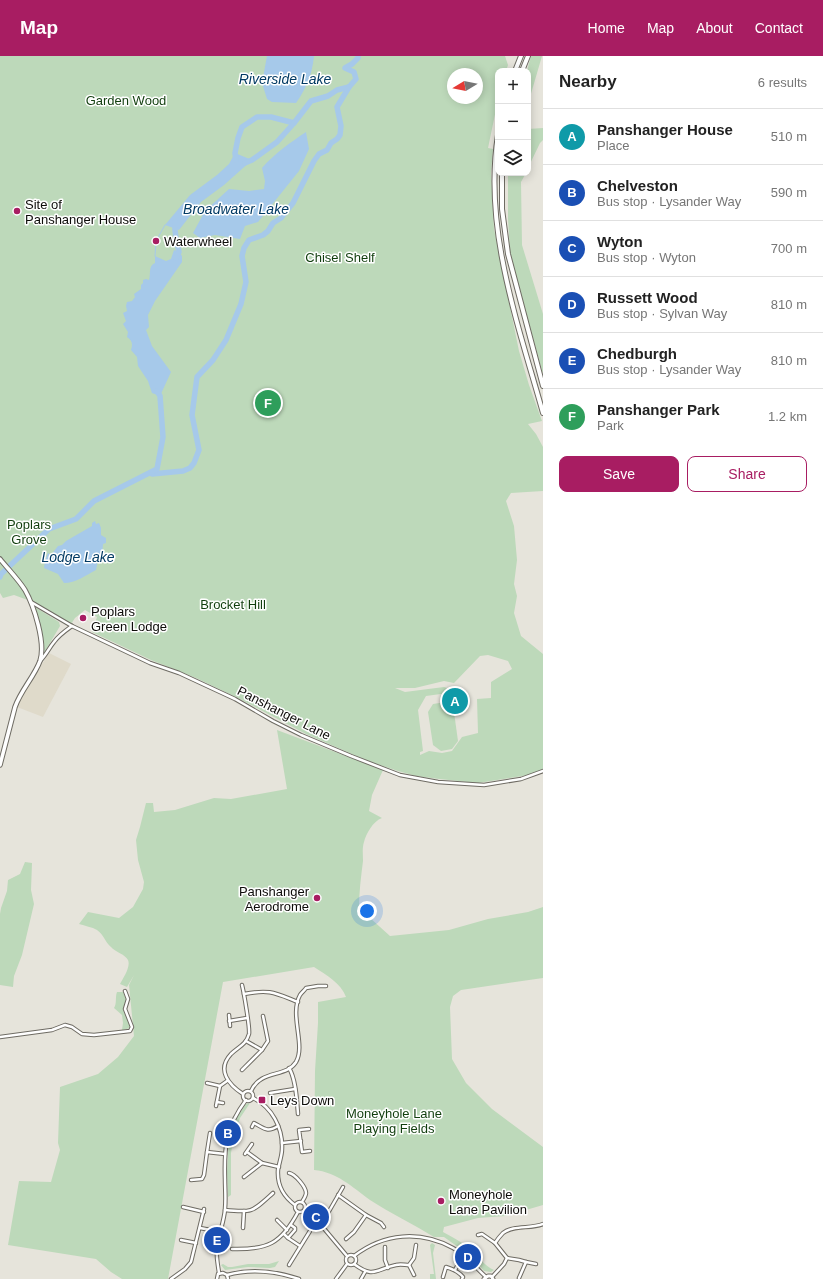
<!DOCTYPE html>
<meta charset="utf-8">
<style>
body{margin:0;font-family:Helvetica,sans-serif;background:#f2f2f2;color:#222}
.controls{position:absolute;right:12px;top:12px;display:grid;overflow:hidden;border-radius:8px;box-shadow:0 2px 10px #0003}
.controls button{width:36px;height:36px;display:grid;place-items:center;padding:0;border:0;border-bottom:1px solid #e0e0e0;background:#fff;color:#222;font:20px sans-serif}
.compass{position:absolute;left:447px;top:12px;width:36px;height:36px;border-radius:50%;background:#fff;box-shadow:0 2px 10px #0003;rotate:260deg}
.you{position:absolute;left:367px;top:855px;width:14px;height:14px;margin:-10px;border:3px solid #fff;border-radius:50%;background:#1a73e8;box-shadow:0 0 0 6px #1a73e833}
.badge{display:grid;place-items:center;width:26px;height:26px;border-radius:50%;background:#a81d62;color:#fff;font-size:13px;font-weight:700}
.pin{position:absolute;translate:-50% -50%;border:2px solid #fff;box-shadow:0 1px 4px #0006}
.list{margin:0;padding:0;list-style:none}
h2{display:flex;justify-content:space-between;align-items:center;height:52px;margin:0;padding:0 16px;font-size:17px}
h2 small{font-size:13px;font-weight:400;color:#767676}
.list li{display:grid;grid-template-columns:26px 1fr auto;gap:12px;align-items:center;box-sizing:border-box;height:56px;padding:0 16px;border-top:1px solid #e0e0e0}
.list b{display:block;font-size:15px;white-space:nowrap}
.list p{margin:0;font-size:13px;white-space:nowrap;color:#767676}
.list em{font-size:13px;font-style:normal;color:#767676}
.actions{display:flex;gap:8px;padding:12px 16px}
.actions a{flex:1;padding:9px 0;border:1px solid #a81d62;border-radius:8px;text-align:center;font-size:14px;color:#a81d62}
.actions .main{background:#a81d62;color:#fff}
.icon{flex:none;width:22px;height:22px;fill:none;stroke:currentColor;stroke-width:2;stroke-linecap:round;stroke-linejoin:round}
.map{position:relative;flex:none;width:543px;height:1223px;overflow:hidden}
header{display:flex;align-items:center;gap:24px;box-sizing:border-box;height:56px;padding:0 20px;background:#a81d62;color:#fff}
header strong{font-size:19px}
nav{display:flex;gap:22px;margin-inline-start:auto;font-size:14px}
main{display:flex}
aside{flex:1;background:#fff}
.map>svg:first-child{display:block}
.built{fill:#dfdaca}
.green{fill:#bdd9ba;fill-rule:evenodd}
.water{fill:#a6c9ea}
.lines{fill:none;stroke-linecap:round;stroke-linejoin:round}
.stream{stroke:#a6c9ea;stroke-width:1}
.river{stroke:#a6c9ea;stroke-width:5.5}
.minor-casing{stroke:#6e6b63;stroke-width:4.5}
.tertiary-casing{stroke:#6e6b63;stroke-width:5}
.secondary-casing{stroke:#6e6b63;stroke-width:5.5}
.trunk-casing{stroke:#6e6b63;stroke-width:6}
.minor{stroke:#fff;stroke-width:2.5}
.tertiary{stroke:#fff;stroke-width:3}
.secondary{stroke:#fff;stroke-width:3.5}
.trunk{stroke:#fff;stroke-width:4}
.poi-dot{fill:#a81d62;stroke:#fff;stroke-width:1.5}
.labels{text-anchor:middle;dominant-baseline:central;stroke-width:3;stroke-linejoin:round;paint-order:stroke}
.park-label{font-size:13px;fill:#113e0e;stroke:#fff}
.poi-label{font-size:13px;fill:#0d0c09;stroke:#fff;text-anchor:start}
.street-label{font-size:13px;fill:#0d0c09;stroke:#fff}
.water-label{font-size:14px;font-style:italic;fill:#003963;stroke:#fff}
</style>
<header>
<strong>Map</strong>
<nav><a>Home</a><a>Map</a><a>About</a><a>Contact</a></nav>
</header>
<main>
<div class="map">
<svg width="543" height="1223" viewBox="0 0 543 1223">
<rect width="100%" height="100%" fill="#e6e4db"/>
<!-- built -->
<path class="built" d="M49,597L71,608L43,661L17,651L21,641Z"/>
<!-- green -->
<g class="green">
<path d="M0,0H505L508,9L506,15H498V44L488,92L493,93L491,117L494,173L519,295L529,329L542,365L528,368L536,378L543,391V435L511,437L506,445L514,470L517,504L514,528L517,540L514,557L521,580L543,598V715L529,719L478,727L439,723L416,720L398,715L368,705L306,678L238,642L196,622L151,604L92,576L97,561L85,554L75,562L71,568L36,547L14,539L3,542L0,537ZM453,18H477V42H453ZM488,599L508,605L512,613L491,626V642L477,643L478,677L462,681L452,695L442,697L429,695L420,699V696L423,695L418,654L426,640L448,637L447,632L444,631L405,636L395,632H415L444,625L454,627L480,600Z"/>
<path d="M531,0H542L528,48V15H527Z"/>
<path d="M543,72V84L540,87L528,112V73Z"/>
<path d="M508,117H526L521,126L522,189L543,258V318L530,271L510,196L508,163Z"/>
<path d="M35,551L59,566L60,570L44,597L42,581Z"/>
<path d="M446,646L453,649L458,685L452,693L441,695L433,689L428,656L433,648Z"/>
<path d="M277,674L383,714L372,739L369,755L382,762C373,765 366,778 364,786C362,792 363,799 363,805C361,821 359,836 359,852L390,880L449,874L488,863L528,856L543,851V922L461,934L453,940L450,951L452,1003L466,1027L492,1053L543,1091V1149L505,1160L478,1162L444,1171L443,1176C452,1181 462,1186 470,1193C479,1200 484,1210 494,1214L491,1216L484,1215L472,1201L444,1181H434C413,1168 390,1157 370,1144C352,1131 337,1116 314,1114L315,1015L318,967V946L346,941C341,927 326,919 314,911L223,926L168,1223H122L111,1216L96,1203L8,1189L19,1125L51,1126L60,1094L58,1087L60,1031L98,1018L118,1001L134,980L129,929L134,919L127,931L120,928C123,922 131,911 128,904C125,898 115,896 111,891C105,886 104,879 97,874C92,871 85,870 79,868L88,856L119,862L133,851L143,833L144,826L138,804L136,784L140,771L146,747H153L154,756L175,754L214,742L231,743L287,733Z"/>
<path d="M25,806L32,807L31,834L34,848L22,899L14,920L13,931L0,929V858L1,852L7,835L8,824L20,818Z"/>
<path d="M117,936H123L126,943L123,953L130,971L127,973L122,974L123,967L122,959L114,952C117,948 115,941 117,936Z"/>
<path d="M250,1047L240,1062L234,1080L231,1078L236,1062L246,1048Z"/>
<path d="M229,1082L233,1084L231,1097V1139L228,1141L227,1116Z"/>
<path d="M432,1187L435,1189L433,1197L436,1223H430V1218H434L430,1189Z"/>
<path d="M279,1205L275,1211L270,1212L248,1211L225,1214L221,1209L223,1208L228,1211H232L248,1208H269Z"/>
</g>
<!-- water -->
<g class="water">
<path d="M267,0H314C312,19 307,31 296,47L272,46L267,43L262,27Z"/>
<path d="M306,76L309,93L299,115L258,166L245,170L240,183L215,179L200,182L193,177L205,155L229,133L249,135L264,133L265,125L262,112C274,98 291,86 306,76Z"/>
<path d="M235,97L252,104L224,129L201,146L179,174L165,169L190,139L217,119L229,108Z"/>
<path d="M174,194L179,196L182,200V206L155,245L148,259L149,271L146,274L152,290L171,316L160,340L152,337L148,325L138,310L137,301L131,294C133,288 132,284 127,281L128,276L123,268L126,265L123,257L127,255L126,250L127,246L132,245L135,241L134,238L141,233V229L143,227V224L146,223L149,224C151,218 148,210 155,207V200L166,205L171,203Z"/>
<path d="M95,465L96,468L99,467L101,472V479L106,482V487L103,488L102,499L98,504L96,514C86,519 76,527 64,527L58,518L44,512L45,505L48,497L51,499L58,490L62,489L66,485L92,470V467Z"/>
</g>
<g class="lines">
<!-- stream -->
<path class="stream" d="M155,200L156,185L165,169"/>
<!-- river -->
<g class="river">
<path d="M236,104L235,97L238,82L242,71L257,61H271L294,67"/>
<path d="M245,107L252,104L277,86L294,67L311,45L328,40L337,34L349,31L356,23L354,16L345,12L352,8L358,2V0"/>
<path d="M175,166C174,177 177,186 179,196L176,202"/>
<path d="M152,418L183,415L190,412L194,407L199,394L192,359L197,321L213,304L226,284L241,248L246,226L242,200L244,192L249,184L263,179L268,175L273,167L281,162L293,147L314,105L319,98L327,94L331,87L337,83L340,79L341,70L337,51L349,31"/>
<path d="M0,521L1,518L49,473L76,463L94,445L157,413L163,381L160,340L157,335"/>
</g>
<!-- minor casing -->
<g class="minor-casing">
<g id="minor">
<path d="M31,546L72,570L150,607L179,617L235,643L273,665L301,679L351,700L400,719L438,726L484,729L521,723L543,715"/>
<path d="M40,605C46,599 49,592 54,586C59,579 65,575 72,570"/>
<path d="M242,929C244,937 250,972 249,978C246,989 238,991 231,998C216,1014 229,1029 243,1038"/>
<path d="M244,938C270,933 275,937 298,946"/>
<path d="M229,959L230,970"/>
<path d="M229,965L247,962"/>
<path d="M0,981L52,974L65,969L72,971L82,978L94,979L130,975L132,971L125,953L128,943L125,935"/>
<path d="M246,985L262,994"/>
<path d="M289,1012C296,1023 297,1045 298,1058"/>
<path d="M242,1014L262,994L268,985L263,960"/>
<path d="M207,1027L220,1030"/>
<path d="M251,1035C261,1013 286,1022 296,1006C306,989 289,959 300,939C302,936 305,934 306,932L318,930H326"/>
<circle cx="248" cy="1040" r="5"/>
<path d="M270,1037L295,1033"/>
<path d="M253,1042C272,1051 283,1072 282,1093C282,1100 279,1107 278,1114C277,1129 284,1141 295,1149"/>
<path d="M217,1046L223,1047"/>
<path d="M216,1050L220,1030L227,1025"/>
<path d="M252,1071L254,1067C264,1072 267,1077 278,1070"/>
<path d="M309,1073L299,1074L302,1096L310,1095"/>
<path d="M282,1087L301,1085"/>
<path d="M207,1096L210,1077"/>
<path d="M247,1096L262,1107L279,1111"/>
<path d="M245,1098L252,1088"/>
<path d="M289,1117C295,1118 306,1131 306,1137C306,1140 303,1144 302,1146"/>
<path d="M244,1121L262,1107"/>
<path d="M191,1124L202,1123L204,1119L207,1096L225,1098"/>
<path d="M338,1139L366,1159L381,1167L384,1171"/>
<circle cx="300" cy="1151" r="5"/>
<path d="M183,1151L204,1156"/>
<path d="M305,1153L316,1163L347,1200"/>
<path d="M225,1154C253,1157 252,1156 273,1137"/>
<path d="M277,1164L287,1174"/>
<path d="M319,1166L328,1157L343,1131"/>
<path d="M200,1172L221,1176"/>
<path d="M243,1172L244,1155"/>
<path d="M284,1178L288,1182L295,1174V1172L291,1169"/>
<path d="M478,1179L482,1178L495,1187L507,1202L504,1208L492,1221"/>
<path d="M288,1182L300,1190"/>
<path d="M346,1183L354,1176L366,1159"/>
<path d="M181,1184L196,1187"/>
<path d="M495,1187C497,1184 500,1180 503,1177C513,1169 531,1173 543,1168"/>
<path d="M385,1191V1204L388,1212"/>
<path d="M232,1193C267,1194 281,1188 298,1156"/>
<circle cx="351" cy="1204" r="5"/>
<path d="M354,1200C384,1177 420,1174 453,1192C466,1199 475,1211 486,1221"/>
<path d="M507,1202L519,1204L526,1206L519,1222"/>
<path d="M526,1206L536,1208"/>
<path d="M354,1208C374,1223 376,1213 396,1209C400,1208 405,1209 409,1209L414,1202L416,1189"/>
<path d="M289,1209L310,1175"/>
<path d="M409,1209L414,1219"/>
<path d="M455,1214L463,1199"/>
<path d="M219,1217C218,1209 216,1201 217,1193C218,1179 224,1167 225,1153C226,1143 225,1133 225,1123C224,1090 226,1071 246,1044"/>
<path d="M227,1219C252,1212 275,1215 299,1223"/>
<path d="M443,1221L446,1211C453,1213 458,1215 463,1221L462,1223"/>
<path d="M171,1223L185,1213L191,1206L204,1153"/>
<path d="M217,1223L218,1218L223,1217L227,1219L228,1223"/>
<path d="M336,1223L347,1208"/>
<path d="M361,1223L365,1216"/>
</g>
</g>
<!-- tertiary casing -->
<g class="tertiary-casing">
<path id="tertiary" d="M484,1223L488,1220H491L493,1223"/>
</g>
<!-- secondary casing -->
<g class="secondary-casing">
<path id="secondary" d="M0,503C8,513 18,523 25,534C34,550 46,587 40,605C34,621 21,634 15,651L0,709"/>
</g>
<!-- trunk casing -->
<g class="trunk-casing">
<g id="trunk">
<path d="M515,15L521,0"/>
<path d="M522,15L528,0"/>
<path d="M498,79C483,172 518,268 543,357"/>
<path d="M502,117V153L508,198L543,330"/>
</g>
</g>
<!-- minor -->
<use href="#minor" class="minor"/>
<!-- tertiary -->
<use href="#tertiary" class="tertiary"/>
<!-- secondary -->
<use href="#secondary" class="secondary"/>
<!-- trunk -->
<use href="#trunk" class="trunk"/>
</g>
<!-- markers -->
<g class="poi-dot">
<circle cx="17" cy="155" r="4"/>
<circle cx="156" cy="185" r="4"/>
<circle cx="83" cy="562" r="4"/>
<circle cx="317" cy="842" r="4"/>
<rect x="258" y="1040" width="8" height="8" rx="2"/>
<circle cx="441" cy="1145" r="4"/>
</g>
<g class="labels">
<!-- park labels -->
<g class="park-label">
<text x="126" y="44">Garden Wood</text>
<text x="340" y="201">Chisel Shelf</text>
<text x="29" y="468">Poplars<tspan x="29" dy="15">Grove</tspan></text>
<text x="233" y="548">Brocket Hill</text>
<text x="394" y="1057">Moneyhole Lane<tspan x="394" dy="15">Playing Fields</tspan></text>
</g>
<!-- poi labels -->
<g class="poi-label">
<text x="25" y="148">Site of<tspan x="25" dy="15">Panshanger House</tspan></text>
<text x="164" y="185">Waterwheel</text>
<text x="91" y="555">Poplars<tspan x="91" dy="15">Green Lodge</tspan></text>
<text x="309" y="835" text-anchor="end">Panshanger<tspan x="309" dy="15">Aerodrome</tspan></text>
<text x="270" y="1044">Leys Down</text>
<text x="449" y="1138">Moneyhole<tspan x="449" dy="15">Lane Pavilion</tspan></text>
</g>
<!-- street labels -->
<g class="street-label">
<text transform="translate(284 657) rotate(27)">Panshanger Lane</text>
</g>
<!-- water labels -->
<g class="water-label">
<text x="285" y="23">Riverside Lake</text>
<text x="236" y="153">Broadwater Lake</text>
<text x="78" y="501">Lodge Lake</text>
</g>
</g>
</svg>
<div class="controls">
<button>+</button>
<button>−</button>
<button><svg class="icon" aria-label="layers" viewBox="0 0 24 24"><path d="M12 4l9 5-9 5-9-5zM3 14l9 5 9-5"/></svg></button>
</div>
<svg class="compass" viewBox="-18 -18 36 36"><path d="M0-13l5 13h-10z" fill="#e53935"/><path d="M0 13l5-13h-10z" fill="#767676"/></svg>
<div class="you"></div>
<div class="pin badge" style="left:455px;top:645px;background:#0f9aa8">A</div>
<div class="pin badge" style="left:228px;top:1077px;background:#1a4fb4">B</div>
<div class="pin badge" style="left:316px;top:1161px;background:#1a4fb4">C</div>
<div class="pin badge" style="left:468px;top:1201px;background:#1a4fb4">D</div>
<div class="pin badge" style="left:217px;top:1184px;background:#1a4fb4">E</div>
<div class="pin badge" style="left:268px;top:347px;background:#2e9e5b">F</div>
</div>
<aside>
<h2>Nearby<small>6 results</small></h2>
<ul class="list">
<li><span class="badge" style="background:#0f9aa8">A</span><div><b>Panshanger House</b><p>Place</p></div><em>510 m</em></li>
<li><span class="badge" style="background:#1a4fb4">B</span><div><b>Chelveston</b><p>Bus stop · Lysander Way</p></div><em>590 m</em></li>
<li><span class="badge" style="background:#1a4fb4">C</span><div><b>Wyton</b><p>Bus stop · Wyton</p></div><em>700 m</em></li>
<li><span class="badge" style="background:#1a4fb4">D</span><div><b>Russett Wood</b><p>Bus stop · Sylvan Way</p></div><em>810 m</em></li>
<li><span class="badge" style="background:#1a4fb4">E</span><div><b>Chedburgh</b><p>Bus stop · Lysander Way</p></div><em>810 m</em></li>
<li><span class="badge" style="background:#2e9e5b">F</span><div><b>Panshanger Park</b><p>Park</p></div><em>1.2 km</em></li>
</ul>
<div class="actions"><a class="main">Save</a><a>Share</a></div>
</aside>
</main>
